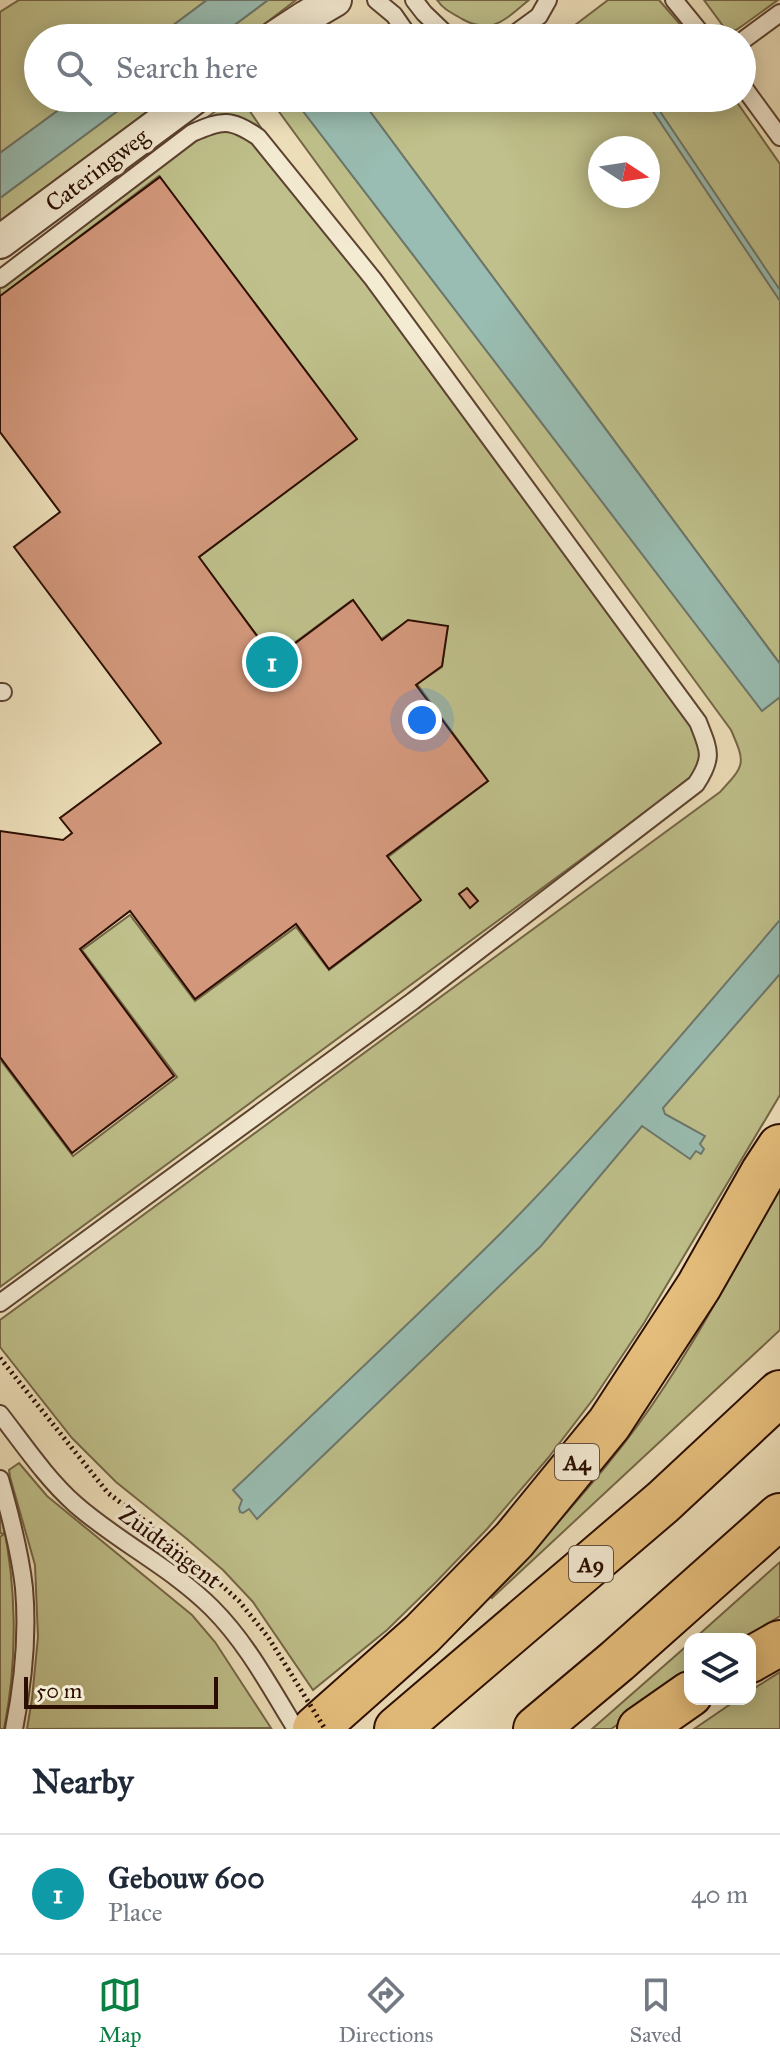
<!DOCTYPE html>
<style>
body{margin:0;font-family:"IM FELL Great Primer",serif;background:#f6f6f7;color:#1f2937}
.controls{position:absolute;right:24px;bottom:24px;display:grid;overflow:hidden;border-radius:16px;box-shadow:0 4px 20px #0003}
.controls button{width:72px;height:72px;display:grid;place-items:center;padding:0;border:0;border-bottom:2px solid #e0e1e3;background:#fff;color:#1f2937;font:40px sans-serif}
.compass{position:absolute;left:588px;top:136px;width:72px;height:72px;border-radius:50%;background:#fff;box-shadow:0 4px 20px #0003;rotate:102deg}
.scale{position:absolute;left:24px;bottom:20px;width:194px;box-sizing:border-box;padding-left:8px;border:4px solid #2b0d01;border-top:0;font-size:22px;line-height:28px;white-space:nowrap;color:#2b0d01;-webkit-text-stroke:6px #f4ebd3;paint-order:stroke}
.you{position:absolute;left:422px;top:720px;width:28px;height:28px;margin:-20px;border:6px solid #fff;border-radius:50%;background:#1a73e8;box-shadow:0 0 0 12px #1a73e833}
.badge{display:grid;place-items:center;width:52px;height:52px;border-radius:50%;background:#0b8043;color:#fff;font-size:26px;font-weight:700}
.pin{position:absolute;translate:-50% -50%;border:4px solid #fff;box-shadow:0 2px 8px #0006}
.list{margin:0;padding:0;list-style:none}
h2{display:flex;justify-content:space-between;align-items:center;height:104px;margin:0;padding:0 32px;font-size:34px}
h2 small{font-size:26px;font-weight:400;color:#747a83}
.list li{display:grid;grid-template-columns:52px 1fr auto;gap:24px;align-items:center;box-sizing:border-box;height:120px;padding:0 32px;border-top:2px solid #e0e1e3}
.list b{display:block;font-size:30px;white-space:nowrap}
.list p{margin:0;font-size:26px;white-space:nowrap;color:#747a83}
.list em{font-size:26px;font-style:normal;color:#747a83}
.icon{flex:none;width:44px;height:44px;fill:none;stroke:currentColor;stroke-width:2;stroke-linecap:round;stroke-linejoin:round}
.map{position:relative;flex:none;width:780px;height:1729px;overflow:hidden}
.search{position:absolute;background:#fff;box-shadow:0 4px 20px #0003;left:24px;right:24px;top:24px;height:88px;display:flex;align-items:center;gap:20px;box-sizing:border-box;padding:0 28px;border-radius:44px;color:#747a83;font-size:30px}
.sheet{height:224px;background:#fff}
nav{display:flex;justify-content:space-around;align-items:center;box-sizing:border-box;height:112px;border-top:2px solid #e0e1e3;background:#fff;font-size:22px;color:#747a83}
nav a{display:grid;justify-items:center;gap:4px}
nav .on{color:#0b8043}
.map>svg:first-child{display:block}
.green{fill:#bfc08b;stroke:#756646;stroke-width:2;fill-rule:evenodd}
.water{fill:#99bdb2;stroke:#6d776b;stroke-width:2}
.building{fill:#d3987c;stroke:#2b0d01;stroke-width:2}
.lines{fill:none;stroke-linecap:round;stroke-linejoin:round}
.lane-casing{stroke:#5c4230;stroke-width:20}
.street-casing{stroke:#5c4230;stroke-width:36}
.highway-casing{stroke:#2b0d01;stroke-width:48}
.path{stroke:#2b0d01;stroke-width:5;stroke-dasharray:2 4;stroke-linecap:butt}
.lane{stroke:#f4ebd3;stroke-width:16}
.street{stroke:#f4ebd3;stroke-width:32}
.highway{stroke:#e7c07e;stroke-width:44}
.path-bridge{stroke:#2b0d01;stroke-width:5;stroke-dasharray:2 4;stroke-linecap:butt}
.labels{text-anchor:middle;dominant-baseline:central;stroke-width:7;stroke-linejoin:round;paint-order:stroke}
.shield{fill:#f4ebd3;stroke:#675040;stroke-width:2}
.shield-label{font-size:22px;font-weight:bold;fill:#2b0d01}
.street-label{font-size:24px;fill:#2b0d01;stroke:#f4ebd3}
</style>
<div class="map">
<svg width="780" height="1729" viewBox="0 0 780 1729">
<rect width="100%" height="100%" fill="#eee0bb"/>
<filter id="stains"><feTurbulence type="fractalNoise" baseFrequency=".0025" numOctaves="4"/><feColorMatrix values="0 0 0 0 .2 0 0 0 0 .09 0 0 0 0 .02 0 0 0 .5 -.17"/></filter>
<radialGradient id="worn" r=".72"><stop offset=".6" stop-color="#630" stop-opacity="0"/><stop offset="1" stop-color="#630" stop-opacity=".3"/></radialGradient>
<!-- green -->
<g class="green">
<path d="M19,0H207L156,38H38V98H75L0,153V12Z"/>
<path d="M268,0H296L246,38H217Z"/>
<path d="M437,0H529C505,19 493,36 462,19C452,13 444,10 437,0Z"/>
<path d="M608,0H659L692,38H558Z"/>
<path d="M704,0H778L742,26L736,30H726Z"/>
<path d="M135,98H166L0,221V198Z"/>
<path d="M233,98H241L305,193L705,742L704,769L0,1287V1059L73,1156L177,1077L82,950L130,915L195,1001L296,927L329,970L420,901L388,857L488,781L417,684L442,667L447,627L408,621L381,639L351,601L274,658L198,558L355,439L159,176L0,297V273Z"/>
<path d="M269,98H293L762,710L780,697V1095L644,1323L594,1398L548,1458L487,1529L436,1582L387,1630L313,1690L253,1602L223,1570L187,1539L116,1482L72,1438L0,1347V1320L720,792C745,765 746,764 731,730Z"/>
<path d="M360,98H416L424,104L448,109L474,104L481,98H734L780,164V664ZM600,148H648V196H600Z"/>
<path d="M780,1189V1330L492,1598L490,1595C542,1541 593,1486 638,1425C692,1351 734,1268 780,1189Z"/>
<path d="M19,1463L47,1496L192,1615L215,1642L271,1728L27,1729L32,1699L38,1637L35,1565L10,1477L9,1470Z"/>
<path d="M0,1511C17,1580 18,1660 4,1729H0V1537L4,1534L0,1533Z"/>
<path d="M780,1562V1616L743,1639H694Z"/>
<path d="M690,1643V1675L611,1729H592Z"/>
<path d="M780,1672V1729H694L738,1699H750V1691Z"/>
</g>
<!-- water -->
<g class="water">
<path d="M207,0H268L217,38H156Z"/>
<path d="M75,98H135L0,198V153Z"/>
<path d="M293,98H360L780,664V697L762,711Z"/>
<path d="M644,98H651L780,290V301Z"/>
<path d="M780,920V974L663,1108L665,1114L705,1136L700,1144L704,1149L701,1154L696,1151L690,1159L642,1126L541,1246L257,1519L249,1509L243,1513L240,1512L239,1508L242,1500L233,1490C323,1405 413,1320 501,1233C599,1134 689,1026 780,920Z"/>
</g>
<!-- building -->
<g class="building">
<path d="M160,177L357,439L199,557L274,659L353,600L382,640L408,620L448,626L442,666L416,685L488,781L387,856L421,900L329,969L296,924L195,999L130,911L80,949L174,1076L72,1153L0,1057V831L63,840L72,833L60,818L161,743L14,547L60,512L0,432V296Z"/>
<path d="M467,888L478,901L470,908L459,894Z"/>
</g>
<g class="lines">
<!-- lane casing -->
<g class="lane-casing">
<g id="lane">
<path d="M376,0L394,15L410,38"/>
<path d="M414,0L424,13L450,38"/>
<path d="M674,0L705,38"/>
<path d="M509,38L539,16L548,0"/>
<path d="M742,41L780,13"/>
<path d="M742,85L780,137"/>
<path d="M0,279L192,133C222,120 230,118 258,137L373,279L698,722C709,750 714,757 696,784L413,1001L0,1303"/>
<path d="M0,692H3"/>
<path d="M0,1414C24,1445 46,1478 75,1504C118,1542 171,1567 212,1608C247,1643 270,1687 296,1729"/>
<path d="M0,1479C10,1514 20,1551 24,1588C28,1634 23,1684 14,1729"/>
</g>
</g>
<!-- street casing -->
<g class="street-casing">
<g id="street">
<path d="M274,38L306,17L335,0"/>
<path d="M0,242L194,98"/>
</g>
</g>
<!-- highway casing -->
<g class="highway-casing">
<g id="highway">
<path d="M750,1660L780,1643"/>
<path d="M315,1729L422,1634L514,1540L609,1424L699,1286L763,1173L780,1147"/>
<path d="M397,1729L663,1502L780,1393"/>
<path d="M536,1729L617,1661L780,1516"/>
<path d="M640,1729L690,1694"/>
</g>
</g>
<!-- path -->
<path class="path" d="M0,1358L108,1493L179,1547L239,1601L268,1637L288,1669"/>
<!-- lane -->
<use href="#lane" class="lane"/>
<!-- street -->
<use href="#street" class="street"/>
<!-- highway -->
<use href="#highway" class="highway"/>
<!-- path-bridge -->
<path class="path-bridge" d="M288,1669L325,1729"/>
</g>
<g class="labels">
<!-- shield labels -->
<g class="shield">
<rect x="555" y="1444" width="44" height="36" rx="6"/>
<rect x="569" y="1546" width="44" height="36" rx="6"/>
</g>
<g class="shield-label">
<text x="577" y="1462">A4</text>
<text x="591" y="1564">A9</text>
</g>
<!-- street labels -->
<g class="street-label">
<text transform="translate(97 170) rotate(-37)">Cateringweg</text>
<text transform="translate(170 1547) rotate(37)">Zuidtangent</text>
</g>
</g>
<rect width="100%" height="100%" filter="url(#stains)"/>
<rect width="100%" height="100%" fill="url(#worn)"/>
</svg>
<div class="controls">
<button><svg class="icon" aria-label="layers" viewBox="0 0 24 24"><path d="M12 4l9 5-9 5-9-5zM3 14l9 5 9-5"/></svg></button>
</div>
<svg class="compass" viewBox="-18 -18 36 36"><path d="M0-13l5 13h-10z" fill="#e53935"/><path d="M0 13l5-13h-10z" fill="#747a83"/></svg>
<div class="scale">50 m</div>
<div class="you"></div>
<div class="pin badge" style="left:272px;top:662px;background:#0f9aa8">1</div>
<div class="search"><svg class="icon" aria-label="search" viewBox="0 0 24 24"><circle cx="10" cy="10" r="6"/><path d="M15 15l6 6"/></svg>Search here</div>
</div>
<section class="sheet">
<h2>Nearby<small></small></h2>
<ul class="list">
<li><span class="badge" style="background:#0f9aa8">1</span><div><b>Gebouw 600</b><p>Place</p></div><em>40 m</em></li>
</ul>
</section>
<nav>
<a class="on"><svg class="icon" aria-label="map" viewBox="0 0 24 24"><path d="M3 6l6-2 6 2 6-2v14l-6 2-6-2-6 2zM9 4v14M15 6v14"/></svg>Map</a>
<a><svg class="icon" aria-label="directions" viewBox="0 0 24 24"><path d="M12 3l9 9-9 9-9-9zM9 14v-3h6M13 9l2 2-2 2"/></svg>Directions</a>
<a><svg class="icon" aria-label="saved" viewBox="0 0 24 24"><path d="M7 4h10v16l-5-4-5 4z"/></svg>Saved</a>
</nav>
